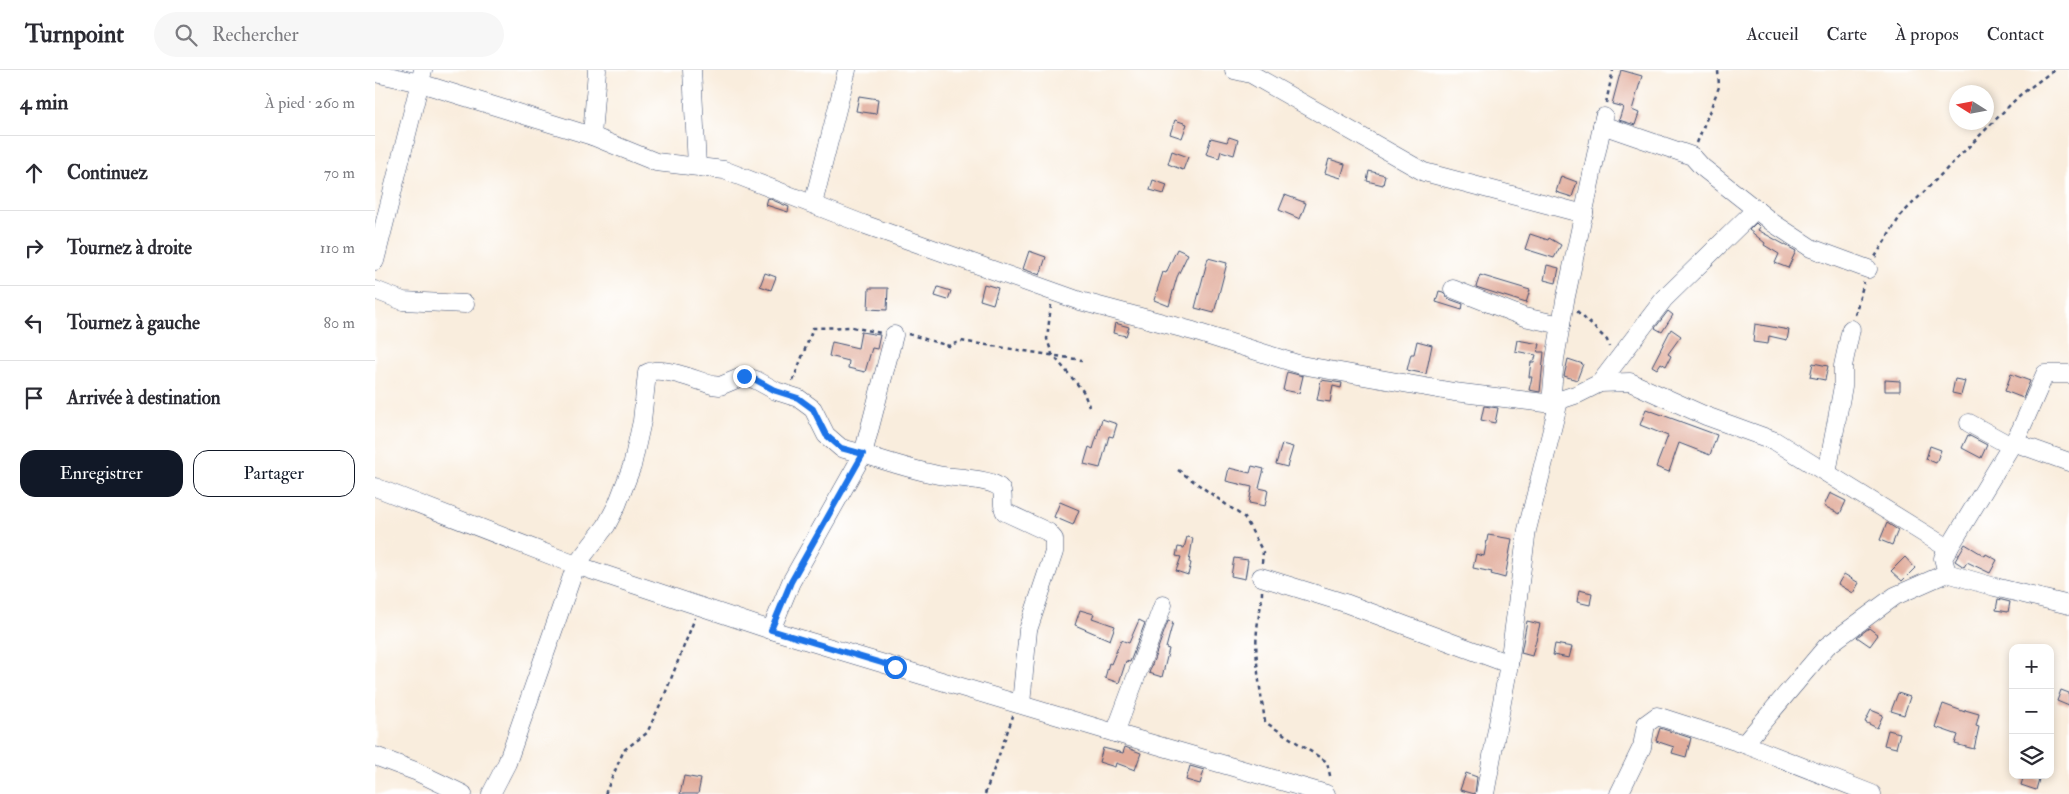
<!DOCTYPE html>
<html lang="fr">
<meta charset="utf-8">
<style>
body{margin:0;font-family:"IM FELL Double Pica",serif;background:#f7f7f7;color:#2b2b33}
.controls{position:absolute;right:15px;bottom:15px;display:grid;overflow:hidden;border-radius:10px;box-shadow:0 2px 8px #0003}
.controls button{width:45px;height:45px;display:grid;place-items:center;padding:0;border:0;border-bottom:1px solid #e1e1e2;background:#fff;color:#2b2b33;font:25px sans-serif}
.compass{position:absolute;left:1574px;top:15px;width:45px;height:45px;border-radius:50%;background:#fff;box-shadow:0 2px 8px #0003;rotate:281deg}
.stop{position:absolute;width:15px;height:15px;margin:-11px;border:4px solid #1a73e8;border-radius:50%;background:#fff}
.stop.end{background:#1a73e8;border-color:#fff;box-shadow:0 1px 5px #0008}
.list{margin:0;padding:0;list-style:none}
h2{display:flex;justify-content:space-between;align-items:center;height:65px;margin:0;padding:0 20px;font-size:21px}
h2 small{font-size:16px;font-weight:400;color:#7c7c81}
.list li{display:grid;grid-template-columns:32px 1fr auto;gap:15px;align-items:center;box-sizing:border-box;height:75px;padding:0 20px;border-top:1px solid #e1e1e2}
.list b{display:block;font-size:19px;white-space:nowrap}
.list em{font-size:16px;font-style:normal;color:#7c7c81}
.actions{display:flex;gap:10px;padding:15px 20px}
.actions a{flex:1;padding:11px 0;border:1px solid #111827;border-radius:15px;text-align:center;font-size:18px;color:#111827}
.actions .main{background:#111827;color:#fff}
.icon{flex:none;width:28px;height:28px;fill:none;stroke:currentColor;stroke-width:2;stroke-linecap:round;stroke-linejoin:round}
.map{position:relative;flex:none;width:1694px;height:724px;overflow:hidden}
header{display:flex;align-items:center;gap:30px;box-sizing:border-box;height:70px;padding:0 25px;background:#fff;border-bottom:1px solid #e1e1e2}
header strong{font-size:24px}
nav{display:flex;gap:28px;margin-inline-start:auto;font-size:18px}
.search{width:350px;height:45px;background:#f7f7f7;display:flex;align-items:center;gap:12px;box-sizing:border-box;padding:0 18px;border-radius:28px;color:#7c7c81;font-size:19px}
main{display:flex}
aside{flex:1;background:#fff}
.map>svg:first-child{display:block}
.building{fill:#e1ab9a}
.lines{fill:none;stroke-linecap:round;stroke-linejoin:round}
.minor-casing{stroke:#3c4c71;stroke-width:19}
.path{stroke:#3c4c71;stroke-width:2.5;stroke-dasharray:4 4;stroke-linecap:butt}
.minor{stroke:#fff;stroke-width:18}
.route{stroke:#1a73e8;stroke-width:6}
</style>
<header>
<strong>Turnpoint</strong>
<div class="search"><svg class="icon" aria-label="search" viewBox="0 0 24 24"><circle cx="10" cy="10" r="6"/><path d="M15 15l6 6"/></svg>Rechercher</div>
<nav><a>Accueil</a><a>Carte</a><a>À propos</a><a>Contact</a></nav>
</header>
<main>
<aside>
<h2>4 min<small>À pied · 260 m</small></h2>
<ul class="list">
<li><svg class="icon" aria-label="ahead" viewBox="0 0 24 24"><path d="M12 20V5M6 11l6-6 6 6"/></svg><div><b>Continuez</b></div><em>70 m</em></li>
<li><svg class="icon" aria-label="right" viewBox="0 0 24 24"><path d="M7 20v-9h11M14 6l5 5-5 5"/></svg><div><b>Tournez à droite</b></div><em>110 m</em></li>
<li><svg class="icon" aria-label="left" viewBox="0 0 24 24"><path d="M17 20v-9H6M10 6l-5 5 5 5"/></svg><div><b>Tournez à gauche</b></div><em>80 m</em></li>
<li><svg class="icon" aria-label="arrive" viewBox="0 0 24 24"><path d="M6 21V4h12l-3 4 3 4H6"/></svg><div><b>Arrivée à destination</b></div></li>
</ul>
<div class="actions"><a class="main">Enregistrer</a><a>Partager</a></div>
</aside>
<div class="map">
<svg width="1694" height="724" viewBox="0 0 1694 724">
<rect width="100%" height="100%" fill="#fff"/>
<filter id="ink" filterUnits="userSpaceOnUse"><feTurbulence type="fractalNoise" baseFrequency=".02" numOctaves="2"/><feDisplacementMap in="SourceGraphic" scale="10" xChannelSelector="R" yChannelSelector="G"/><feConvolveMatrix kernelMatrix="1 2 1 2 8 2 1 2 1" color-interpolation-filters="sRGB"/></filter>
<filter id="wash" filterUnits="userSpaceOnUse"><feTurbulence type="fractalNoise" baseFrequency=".0096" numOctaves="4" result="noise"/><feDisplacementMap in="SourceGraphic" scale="20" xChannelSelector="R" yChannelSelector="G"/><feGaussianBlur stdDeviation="1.12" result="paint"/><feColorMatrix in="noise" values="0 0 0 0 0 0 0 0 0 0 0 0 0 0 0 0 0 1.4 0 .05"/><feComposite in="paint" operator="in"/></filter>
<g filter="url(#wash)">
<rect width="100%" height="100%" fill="#f9eddd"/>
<g id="blocks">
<!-- building -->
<g class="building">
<path d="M1246,0L1267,6L1257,40L1264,43L1260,55L1244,50L1248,37L1237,34Z"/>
<path d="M484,26L503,29L501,44L481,41Z"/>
<path d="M800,50L812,54L807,68L795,64Z"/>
<path d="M854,67L863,70L859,85L846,81L844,88L831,84L836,68L852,72Z"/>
<path d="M797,81L813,87L808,100L793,94Z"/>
<path d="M954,89L970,94L966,108L950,103Z"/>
<path d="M994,101L1010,105L1008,115L992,111Z"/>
<path d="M1186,106L1202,112L1197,127L1181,122Z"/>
<path d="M778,110L792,115L789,124L775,120Z"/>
<path d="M910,125L931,133L925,149L904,140Z"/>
<path d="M393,128L414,137L413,142L391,135Z"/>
<path d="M1381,153L1385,157L1383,160L1421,181L1413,198L1400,193L1404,184L1389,175L1390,173L1374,160Z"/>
<path d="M1155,164L1173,170L1174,168L1186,175L1179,188L1150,179Z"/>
<path d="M802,179L813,184L802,207L794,236L779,230L788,202L791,203Z"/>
<path d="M654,181L671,187L665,205L648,199Z"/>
<path d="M833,188L852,193L839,243L820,238Z"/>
<path d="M1172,195L1184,198L1181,213L1169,210Z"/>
<path d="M390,203L401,207L396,220L385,216Z"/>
<path d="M1105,205L1155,220L1151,233L1101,217Z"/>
<path d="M609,214L623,218L618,234L605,230Z"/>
<path d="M563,217L576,221L573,230L560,226Z"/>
<path d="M494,218H513L512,240L493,239Z"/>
<path d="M1064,221L1068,222L1074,229L1088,234L1087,240L1061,232Z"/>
<path d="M1293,241L1298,245L1287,262L1280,258Z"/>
<path d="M740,253L754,257L751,266L738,263Z"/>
<path d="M1380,254L1414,260L1412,270L1394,266L1393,274L1378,272Z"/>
<path d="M1296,259L1306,266L1293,284L1296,286L1291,296L1286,293L1282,299L1277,296Z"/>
<path d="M486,262L505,265L502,279L497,278L490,302L473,298L474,291L454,286L457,272L483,278Z"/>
<path d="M1142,270L1165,274L1163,282H1169L1165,322L1154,320L1157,307H1154L1156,292H1159L1161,285L1140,281Z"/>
<path d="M1042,271L1057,275L1051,304L1032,300L1036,284H1039Z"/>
<path d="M1193,289L1208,294L1202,310L1189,306Z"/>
<path d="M1438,293L1453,296L1450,310L1435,307Z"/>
<path d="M912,302L928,306L924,323L908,320Z"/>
<path d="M1636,304L1655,311L1648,328L1630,321Z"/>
<path d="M1580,309L1590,311L1586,325L1577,323Z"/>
<path d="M946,310L967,313L966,318L958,316L955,332L942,330Z"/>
<path d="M1510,310L1525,311V321H1510Z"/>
<path d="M1109,336L1123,338L1120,353L1106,350Z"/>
<path d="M1271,339L1342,365L1335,385L1304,373L1294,402L1281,397L1293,366L1265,355Z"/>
<path d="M727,349L742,354L738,367L734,366L725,398L709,394L714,377L718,379Z"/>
<path d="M1593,365L1612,375L1606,388L1587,378Z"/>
<path d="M907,374L918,377L912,397L901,394Z"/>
<path d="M1555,376L1566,380L1561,393L1551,389Z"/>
<path d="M877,396L889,399L884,418L893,420L890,436L874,433L877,417L851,411L854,398L875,403Z"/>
<path d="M1455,423L1471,431L1465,444L1449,436Z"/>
<path d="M685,432L704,440L698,455L679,447Z"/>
<path d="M1512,453L1523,460L1517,475L1505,470Z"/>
<path d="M1113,465L1137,469L1130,508L1116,504L1117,502L1098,498L1101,484L1109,486Z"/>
<path d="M812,467L818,468L814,492L816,493L813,505L801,501L806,487L801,486L803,477L809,478Z"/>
<path d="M1590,474L1610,486L1611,484L1622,490L1615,503L1592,492L1589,497L1580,491Z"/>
<path d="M1530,487L1540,498L1527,511L1516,501Z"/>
<path d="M859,488L873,490L870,509L856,506Z"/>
<path d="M1469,504L1484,513L1478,523L1463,514Z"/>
<path d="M1204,520L1217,523L1215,535L1202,532Z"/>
<path d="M1623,529L1635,532L1633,542L1621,540Z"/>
<path d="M705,540L719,544L717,548L740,556L735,570L700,555Z"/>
<path d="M764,550L770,553L755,592L751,591L744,613L730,608L734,593L736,594L746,570L754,573Z"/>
<path d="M793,551L798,552L791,578L794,579L787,607L774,603Z"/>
<path d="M1152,551L1165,554L1157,586L1146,583Z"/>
<path d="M1494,558L1503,565L1495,576L1482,567Z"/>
<path d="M1180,574L1197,577L1194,588L1178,585Z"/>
<path d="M1686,620L1694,623V636L1682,631Z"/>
<path d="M1523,623L1535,627L1529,645L1516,641Z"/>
<path d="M1568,634L1590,642V640L1604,644L1601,656L1604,657L1599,679L1580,674L1583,665L1560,657Z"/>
<path d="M1496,640L1508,645L1502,658L1490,652Z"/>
<path d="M1285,658L1316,668L1311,687L1297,683L1299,677L1281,671Z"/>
<path d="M1513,660L1525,663L1521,678L1509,675Z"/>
<path d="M750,677L766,683L760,700L741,693L740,697L724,692L728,678L748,683Z"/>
<path d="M815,696L829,700L825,714L811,710Z"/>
<path d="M1091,703L1102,707L1100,724L1085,720Z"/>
<path d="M1649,705L1664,709L1661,720L1646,715Z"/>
<path d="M309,706L326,709L323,724H305Z"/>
</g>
</g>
</g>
<g filter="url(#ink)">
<use href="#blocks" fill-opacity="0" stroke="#3c4c71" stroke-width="1"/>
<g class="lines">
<!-- minor casing -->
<g class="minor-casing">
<g id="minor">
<path d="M317,0L322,96"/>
<path d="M859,0L876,4L1049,102L1209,144"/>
<path d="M0,3L45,13L217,66L281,92L349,100L488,154L705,231L818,261L926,295L1079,322L1170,333H1176L1180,289L1190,231L1229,47"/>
<path d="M1227,55L1317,86L1327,97L1398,153L1436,178L1493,199"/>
<path d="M217,66L222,0"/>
<path d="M438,134L472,0"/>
<path d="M0,191L48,0"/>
<path d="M1078,219L1149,247L1186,255"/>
<path d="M0,220L28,231L90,234"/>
<path d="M1225,313L1289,229L1381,139"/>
<path d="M1176,333L1203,324L1225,313L1255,312L1331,346L1400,371L1574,479"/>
<path d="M1594,353L1636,376"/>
<path d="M1638,372L1694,392"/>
<path d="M1452,403L1468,316V296L1476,259"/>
<path d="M0,417L201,495L396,560L740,663L951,724"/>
<path d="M1572,503L1568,488L1645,361L1670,304H1694"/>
<path d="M886,507L970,533L1134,594"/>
<path d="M396,560L416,512L488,384C513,392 538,400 563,405C578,408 613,408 624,417C631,423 625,435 630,442L673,462L679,469V482L653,560L646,634"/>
<path d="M740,663L788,535"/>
<path d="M1369,674L1497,724"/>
<path d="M0,686L40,701L88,724"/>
<path d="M116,724L132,693L201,495L231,456L242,435L257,396L267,351L272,303C286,295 321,310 337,315L345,316L369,306L381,310L401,321L423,328L438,339L451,365L466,378L488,384L519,265"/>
<path d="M1110,724L1134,594L1152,460L1184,331"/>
<path d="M1244,724L1267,677L1271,654L1282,646L1369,674L1452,576L1520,526L1572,503L1620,517L1694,535"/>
</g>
</g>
<!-- path -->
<g class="path">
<path d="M1231,33L1238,0"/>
<path d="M1322,73L1344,17L1343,0"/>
<path d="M1500,187L1526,145L1645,25L1679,0"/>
<path d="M676,235L672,269L677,284L708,321L714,336"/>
<path d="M1202,241L1232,270L1234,277"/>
<path d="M1480,245L1489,212"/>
<path d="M533,264L574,276L586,271L707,290"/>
<path d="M418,311L438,258L477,257L506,263"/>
<path d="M803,400L870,448L888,482L887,493"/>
<path d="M887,521C887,535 883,546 882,560C879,590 886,622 890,652L952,692L956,710"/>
<path d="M230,724L249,680L272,663L290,624L320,548"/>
<path d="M610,724L638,646"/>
</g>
<!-- minor -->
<use href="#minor" class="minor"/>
</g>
</g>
<g class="lines" filter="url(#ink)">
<!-- route -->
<path class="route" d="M369,306L381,310L401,321L423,328L438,339L451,365L466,378L488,384L416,512L396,560L520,597"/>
</g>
</svg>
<div class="controls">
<button>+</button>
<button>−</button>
<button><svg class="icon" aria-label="layers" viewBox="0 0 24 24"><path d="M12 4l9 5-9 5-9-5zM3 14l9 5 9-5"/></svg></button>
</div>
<svg class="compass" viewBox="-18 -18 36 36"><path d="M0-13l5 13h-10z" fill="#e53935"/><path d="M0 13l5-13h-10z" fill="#7c7c81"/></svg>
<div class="stop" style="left:520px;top:597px"></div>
<div class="stop end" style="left:369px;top:306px"></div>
</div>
</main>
